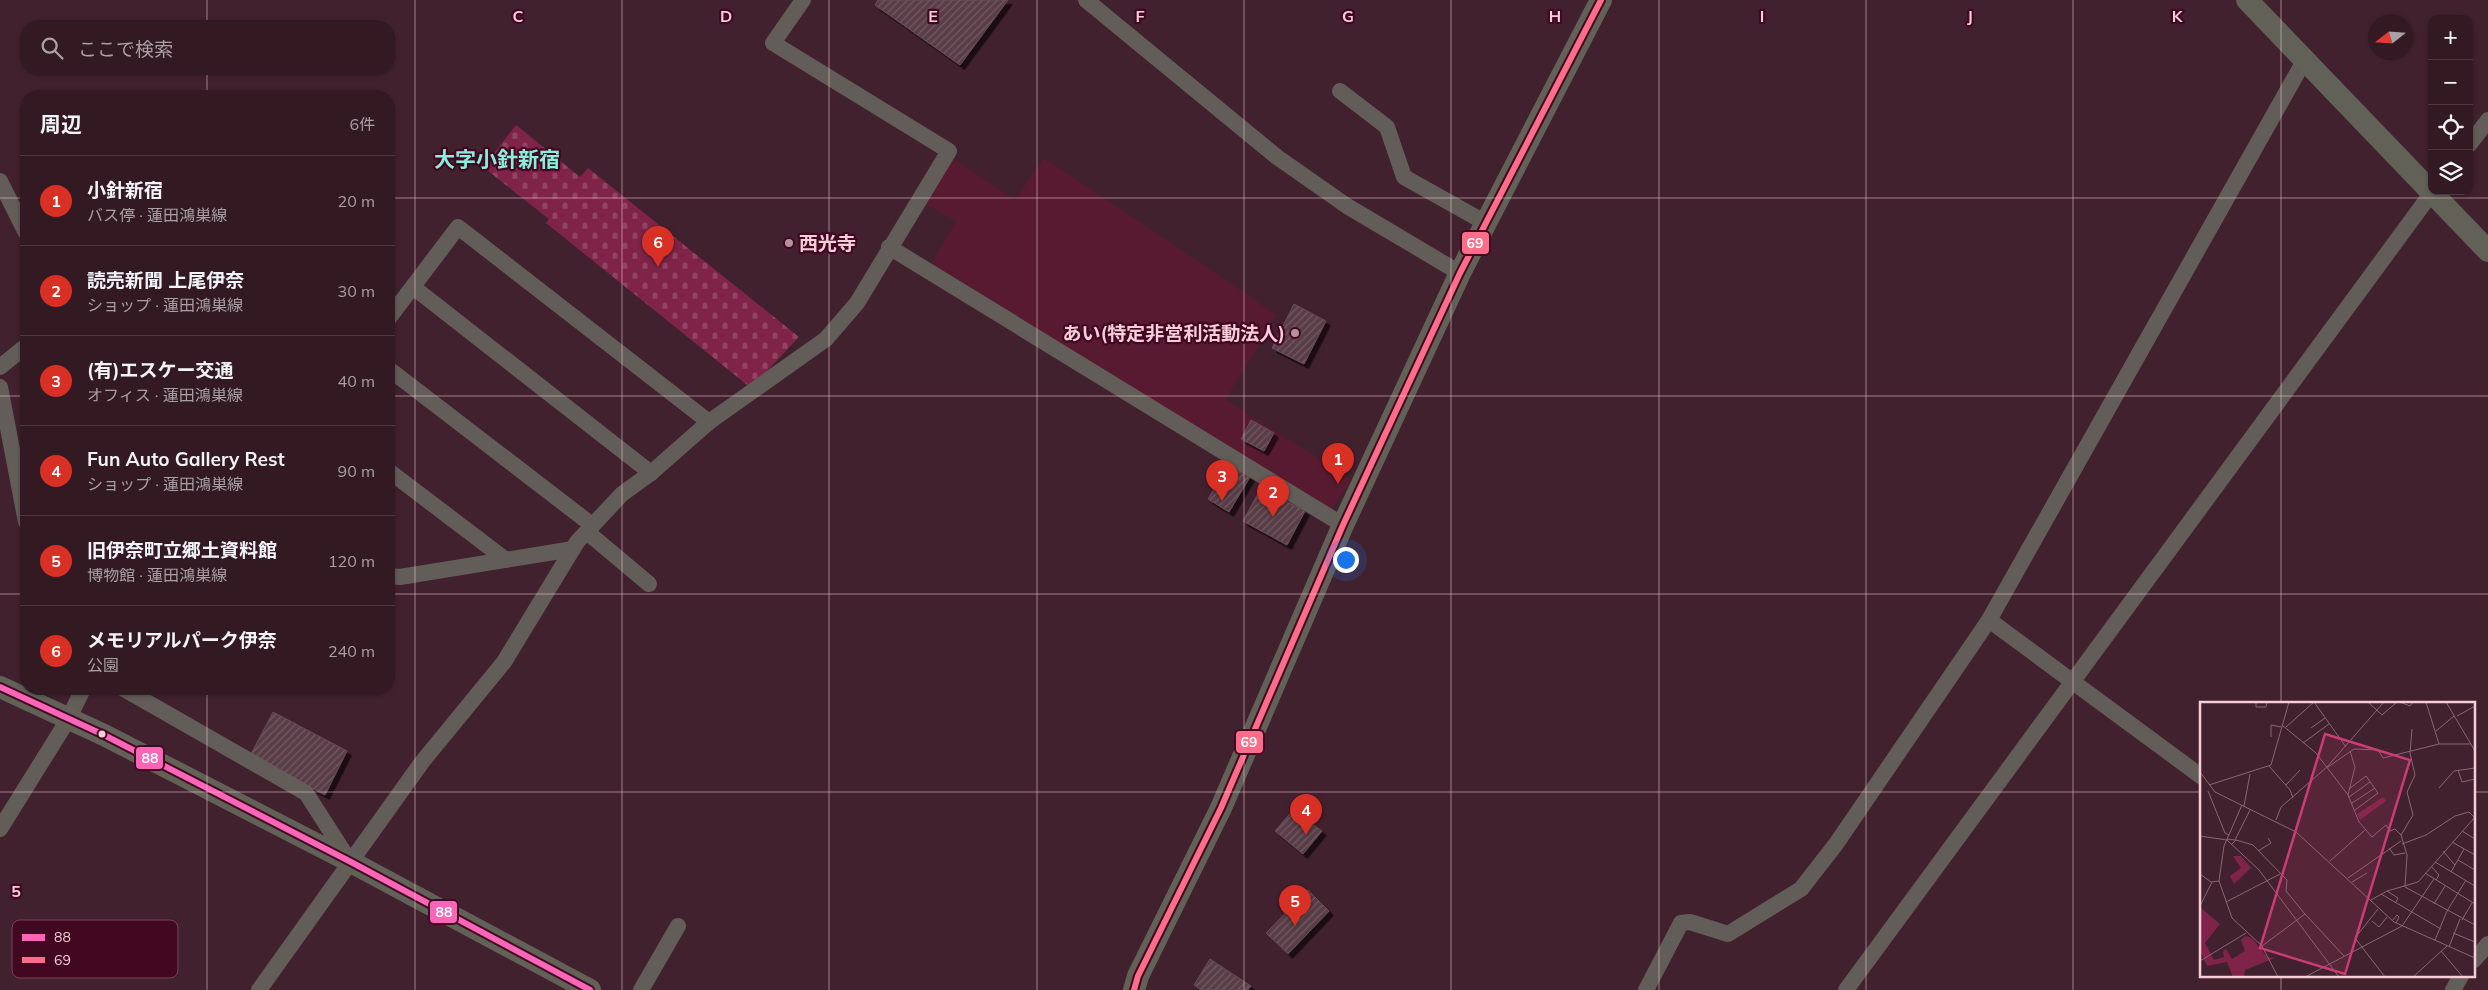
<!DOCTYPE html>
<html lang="ja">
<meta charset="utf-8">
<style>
body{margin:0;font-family:Mulish,"Noto Sans JP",sans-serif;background:#3d262f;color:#f1f3f6}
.controls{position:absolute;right:15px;top:15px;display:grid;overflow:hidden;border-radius:10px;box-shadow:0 1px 4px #0004}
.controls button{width:45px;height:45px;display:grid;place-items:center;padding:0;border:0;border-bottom:1px solid #4d3840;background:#321922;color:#f1f3f6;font:25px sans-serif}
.compass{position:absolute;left:2368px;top:15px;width:45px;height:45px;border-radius:50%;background:#321922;box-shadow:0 1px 4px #0004;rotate:253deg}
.you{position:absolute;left:1345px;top:559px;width:18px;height:18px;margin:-12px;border:4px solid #fff;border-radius:50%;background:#1a73e8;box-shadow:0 0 0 8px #1a73e833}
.badge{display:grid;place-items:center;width:32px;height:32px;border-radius:50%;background:#d93025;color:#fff;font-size:16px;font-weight:700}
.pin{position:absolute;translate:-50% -41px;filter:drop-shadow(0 1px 2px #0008)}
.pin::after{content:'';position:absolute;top:26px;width:18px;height:15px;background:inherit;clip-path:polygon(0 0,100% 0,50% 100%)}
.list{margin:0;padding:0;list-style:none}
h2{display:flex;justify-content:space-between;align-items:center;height:65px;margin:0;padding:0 20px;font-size:21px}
h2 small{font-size:16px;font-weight:400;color:#a8a0a5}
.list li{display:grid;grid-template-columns:32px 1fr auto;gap:15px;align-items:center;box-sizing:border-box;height:90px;padding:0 20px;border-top:1px solid #4d3840}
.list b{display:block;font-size:19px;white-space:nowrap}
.list p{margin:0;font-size:16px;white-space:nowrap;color:#a8a0a5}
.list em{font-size:16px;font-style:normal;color:#a8a0a5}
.icon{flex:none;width:28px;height:28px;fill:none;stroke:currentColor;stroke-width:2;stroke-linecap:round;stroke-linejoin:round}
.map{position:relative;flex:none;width:2488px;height:990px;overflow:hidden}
.search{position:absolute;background:#321922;box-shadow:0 1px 4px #0004;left:20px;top:20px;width:375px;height:55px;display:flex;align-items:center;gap:12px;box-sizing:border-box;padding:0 18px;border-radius:20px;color:#a8a0a5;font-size:19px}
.panel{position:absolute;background:#321922;box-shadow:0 1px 4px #0004;left:20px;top:90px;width:375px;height:605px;border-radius:20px}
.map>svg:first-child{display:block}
.built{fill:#581a31}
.cemetery{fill:url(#cemetery-stones)}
.building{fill:url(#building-hatch);stroke:#674c56;filter:url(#shadow)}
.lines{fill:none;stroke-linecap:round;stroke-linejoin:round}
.street{stroke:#625d58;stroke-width:16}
.secondary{stroke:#626158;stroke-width:22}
.bus-1-casing{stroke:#430821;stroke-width:10}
.bus-2-casing{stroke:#430821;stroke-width:10}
.bus-1{stroke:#fa66b7;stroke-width:6}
.bus-2{stroke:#fb6d88;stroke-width:6}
.grid{fill:none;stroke:#f5ced8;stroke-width:1;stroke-opacity:0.55}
.poi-dot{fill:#b6919c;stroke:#430821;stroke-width:2}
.bus-dot{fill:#f5ced8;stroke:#430821;stroke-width:2}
.labels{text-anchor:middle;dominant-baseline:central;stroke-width:4.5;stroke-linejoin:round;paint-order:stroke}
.poi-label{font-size:19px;font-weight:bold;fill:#f5ced8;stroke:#430821;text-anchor:start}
.quarter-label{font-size:21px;font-weight:bold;fill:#88efdc;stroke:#430821}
.inset-road{fill:none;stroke:#8a6672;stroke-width:1}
.view{fill:#cc3c74;fill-opacity:0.15;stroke:#cc3c74;stroke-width:2.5}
.inset-edge{fill:none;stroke:#f5ced8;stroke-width:2.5}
.key{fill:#430821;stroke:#784358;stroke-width:1}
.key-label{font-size:14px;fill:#f5ced8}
.grid-label{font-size:16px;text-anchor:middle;font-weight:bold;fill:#f5ced8;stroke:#430821;stroke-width:4.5;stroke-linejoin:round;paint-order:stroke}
.line-badge{stroke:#430821;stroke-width:2}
.badge-label{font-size:14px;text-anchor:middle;font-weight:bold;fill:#fff}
</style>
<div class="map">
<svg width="2488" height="990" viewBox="0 0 2488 990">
<defs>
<pattern id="cemetery-stones" width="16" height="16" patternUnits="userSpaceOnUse" patternTransform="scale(1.25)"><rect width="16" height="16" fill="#7f2448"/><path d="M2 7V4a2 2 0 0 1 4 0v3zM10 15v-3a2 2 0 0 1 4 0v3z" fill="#924362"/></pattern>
<pattern id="building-hatch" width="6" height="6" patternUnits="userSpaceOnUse" patternTransform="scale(1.25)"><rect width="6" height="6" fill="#593e47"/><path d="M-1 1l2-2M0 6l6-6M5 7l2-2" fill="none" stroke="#715961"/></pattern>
<filter id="shadow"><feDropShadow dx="4.5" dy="4.5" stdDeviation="0" flood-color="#0009"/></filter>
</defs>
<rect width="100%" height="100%" fill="#42212e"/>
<!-- built -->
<path class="built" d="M1044,158L1277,315L1225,400L1351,479L1333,508L1325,510L1253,467L932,263L956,221L924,203L954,159L1015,200Z"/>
<!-- cemetery -->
<path class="cemetery" d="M516,125L580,177L588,168L799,337L751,388L546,223L549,219L483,167Z"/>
<!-- building -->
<g class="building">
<path d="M878,0H1008L960,65L875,5Z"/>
<path d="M1294,304L1326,321L1304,364L1272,348Z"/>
<path d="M1251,420L1274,433L1264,451L1241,439Z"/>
<path d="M1229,464L1250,477L1229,512L1208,499Z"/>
<path d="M1261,488L1305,511L1287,545L1243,521Z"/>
<path d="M273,712L347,751L325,795L250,756Z"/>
<path d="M1293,810L1322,831L1303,854L1275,831Z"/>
<path d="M1308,890L1329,911L1288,954L1266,933Z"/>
<path d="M1210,959L1251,986L1248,990H1201L1194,985Z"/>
</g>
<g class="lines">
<!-- street -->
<g class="street">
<path d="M1086,0L1277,157L1347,206L1460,273"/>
<path d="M1340,91L1387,127L1404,177L1486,223"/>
<path d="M2469,145L2488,120"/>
<path d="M0,181L26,233"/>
<path d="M889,247L1343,525"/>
<path d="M413,287L651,473"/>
<path d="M389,318L458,227L709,422"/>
<path d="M0,367L26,346"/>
<path d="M389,369L592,525"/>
<path d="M0,387L26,522"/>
<path d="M389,471L506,560"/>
<path d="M587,532L649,584"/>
<path d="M389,576L400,577L573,549"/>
<path d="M1989,620L2202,777"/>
<path d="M124,689L306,793L349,860"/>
<path d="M0,829L69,718L83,689"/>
<path d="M2474,960L2488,944"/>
<path d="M259,990L422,762L504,662L577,542L622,494L651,473L709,422L826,339L857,303L949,151L773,43L803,0"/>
<path d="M641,990L678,926"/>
<path d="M1646,990L1681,923L1690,922L1728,934L1801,889L1836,844L1989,620L2304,61"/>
<path d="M1846,990L2433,191"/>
<path d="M2453,990L2461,976"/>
</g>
<!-- secondary -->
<g class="secondary">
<path d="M2247,0L2488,251"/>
<path d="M0,687L104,735L351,862L590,990"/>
<path d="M1134,990L1138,976L1221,808L1343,525L1460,273L1601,0"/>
</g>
<!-- bus-1 casing -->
<g class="bus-1-casing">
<path id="bus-1" d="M0,687L104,735L351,862L590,990"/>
</g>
<!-- bus-2 casing -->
<g class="bus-2-casing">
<path id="bus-2" d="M1134,990L1138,976L1221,808L1343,525L1460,273L1601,0"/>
</g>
<!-- bus-1 -->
<use href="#bus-1" class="bus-1"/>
<!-- bus-2 -->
<use href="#bus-2" class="bus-2"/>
</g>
<!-- grid -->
<path class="grid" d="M207,0V26M415,0V990M622,0V990M829,0V990M1037,0V990M1244,0V990M1451,0V990M1659,0V990M1866,0V990M2073,0V990M2281,0V704M207,69V96M0,198H26M389,198H2488M0,396H26M389,396H2488M0,594H26M389,594H2488M207,689V990M0,792H2202M2474,792H2488M2281,976V990"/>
<!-- markers -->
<g class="poi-dot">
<circle cx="789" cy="243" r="5"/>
<circle cx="1295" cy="333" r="5"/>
</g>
<circle class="bus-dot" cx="102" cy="734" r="4.5"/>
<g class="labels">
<!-- poi labels -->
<g class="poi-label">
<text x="799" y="243">西光寺</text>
<text x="1285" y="333" text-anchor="end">あい(特定非営利活動法人)</text>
</g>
<!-- quarter labels -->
<g class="quarter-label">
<text x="497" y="159">大字小針新宿</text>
</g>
</g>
<!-- overview -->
<g transform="translate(2200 702)">
<rect width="275" height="275" fill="#42212e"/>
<path d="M33,154H41L51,166L34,182L30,174L41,166ZM1,206L20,222L5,241L14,258L24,255L23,249L26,247L32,257L45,249L41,238L45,234L52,236L67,255L75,256L45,268L44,275H33L27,260L7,264L0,249Z" fill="#7f2448"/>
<path d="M183,95L186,99L160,118L157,112Z" fill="#7f2448"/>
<path class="inset-road" d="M56,0V5H66L67,0M114,0L146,45M168,0L182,13L197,0M200,0L210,4L213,0M226,0L239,42M246,0L275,49M257,14L275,4M82,23L116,51L148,93L159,120L172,135L186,123L190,129L195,127L201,133M86,25L114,0M111,26L125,16M236,29L254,14M71,35V23L81,25M103,41L129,22M69,64L90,88L93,96M128,65L154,47L178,48L183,56L239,42H271M258,68L262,80L275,77M0,70L15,90L96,130L194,220L275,256M9,83L71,63L89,0M86,83L100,68M239,86L254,69L275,66M149,87L166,74L178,91L155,108M8,89L25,131L29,133M148,93L155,65L150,49M149,95L170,80M152,101L175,86M42,103L24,144L19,179L32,216L62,244L78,275M44,104L50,72M76,118L81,105L127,65L184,0M262,129L275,137M0,134L27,138L59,168L139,275M27,137L35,138L50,108M252,140L275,153M202,142L226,133L255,114L269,110L274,115M31,143L36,138L53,143L87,178L86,189L105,212L144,254M189,146L194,153L205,151M58,149L71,141L68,136M243,149L255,163M258,158L275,168M130,159L165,128M235,160L275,184M231,164L239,173L236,178M251,170L264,147M225,171L275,202M0,172L11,180L19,179M148,176L201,139M152,180L167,171M205,185L207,153L201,133L213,113L207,90L215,73L210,51L212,27M205,185L275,223M187,189L198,196L196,200M181,192L241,227M171,198L187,189L218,180L275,115M26,200L80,172M234,202L245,184M0,204L12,180M178,207L155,236L185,275M262,218L272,201M172,219L179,225L187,215M192,219L197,213L199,215L196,221M253,231L275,240M235,238L247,209L266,178M62,244L105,212M249,245L260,217M241,249L263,275M0,259L46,231M105,275L202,224L234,177M213,275L247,244"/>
<path class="view" d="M125,32L210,58L145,272L60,246Z"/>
<rect width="275" height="275" class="inset-edge"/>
</g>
<!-- legend -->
<rect x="12" y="920" width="166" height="58" rx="8" class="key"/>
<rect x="22" y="934" width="23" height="7" fill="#fa66b7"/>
<rect x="22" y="957" width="23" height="6" fill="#fb6d88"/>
<g class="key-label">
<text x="54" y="942">88</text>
<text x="54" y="965">69</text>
</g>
<g class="grid-label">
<text x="518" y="22">C</text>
<text x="726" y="22">D</text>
<text x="933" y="22">E</text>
<text x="1140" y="22">F</text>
<text x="1348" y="22">G</text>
<text x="1555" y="22">H</text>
<text x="1762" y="22">I</text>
<text x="1970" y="22">J</text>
<text x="2177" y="22">K</text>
<text x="16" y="897">5</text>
</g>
<g class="line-badge">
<rect x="1461" y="231" width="29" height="24" rx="5" fill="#fb6d88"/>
<rect x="1235" y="730" width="29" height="24" rx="5" fill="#fb6d88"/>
<rect x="135" y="746" width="29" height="24" rx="5" fill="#fa66b7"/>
<rect x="429" y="900" width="29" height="24" rx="5" fill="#fa66b7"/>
</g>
<g class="badge-label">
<text x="1475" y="248">69</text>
<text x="1249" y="747">69</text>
<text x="150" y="763">88</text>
<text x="444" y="917">88</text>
</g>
</svg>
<div class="controls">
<button>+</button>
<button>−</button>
<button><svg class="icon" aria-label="locate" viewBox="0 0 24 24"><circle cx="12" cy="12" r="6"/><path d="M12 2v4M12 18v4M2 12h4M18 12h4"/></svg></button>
<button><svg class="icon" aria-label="layers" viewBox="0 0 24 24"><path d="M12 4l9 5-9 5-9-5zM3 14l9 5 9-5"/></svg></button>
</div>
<svg class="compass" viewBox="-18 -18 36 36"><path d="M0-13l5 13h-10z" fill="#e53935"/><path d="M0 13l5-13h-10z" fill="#a8a0a5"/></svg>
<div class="you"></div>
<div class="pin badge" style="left:1338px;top:484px">1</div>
<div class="pin badge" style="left:1273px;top:517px">2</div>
<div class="pin badge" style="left:1222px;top:501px">3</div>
<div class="pin badge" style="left:1306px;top:835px">4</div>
<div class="pin badge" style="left:1295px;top:926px">5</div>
<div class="pin badge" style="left:658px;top:267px">6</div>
<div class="search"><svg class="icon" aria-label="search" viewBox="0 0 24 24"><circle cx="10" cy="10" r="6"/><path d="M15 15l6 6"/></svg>ここで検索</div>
<section class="panel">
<h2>周辺<small>6件</small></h2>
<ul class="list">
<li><span class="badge">1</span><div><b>小針新宿</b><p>バス停 · 蓮田鴻巣線</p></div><em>20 m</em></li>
<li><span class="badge">2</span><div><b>読売新聞 上尾伊奈</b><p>ショップ · 蓮田鴻巣線</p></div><em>30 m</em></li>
<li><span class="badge">3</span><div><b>(有)エスケー交通</b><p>オフィス · 蓮田鴻巣線</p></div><em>40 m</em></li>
<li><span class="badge">4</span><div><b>Fun Auto Gallery Rest</b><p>ショップ · 蓮田鴻巣線</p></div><em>90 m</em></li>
<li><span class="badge">5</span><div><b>旧伊奈町立郷土資料館</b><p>博物館 · 蓮田鴻巣線</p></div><em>120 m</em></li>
<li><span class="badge">6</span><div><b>メモリアルパーク伊奈</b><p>公園</p></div><em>240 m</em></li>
</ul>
</section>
</div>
